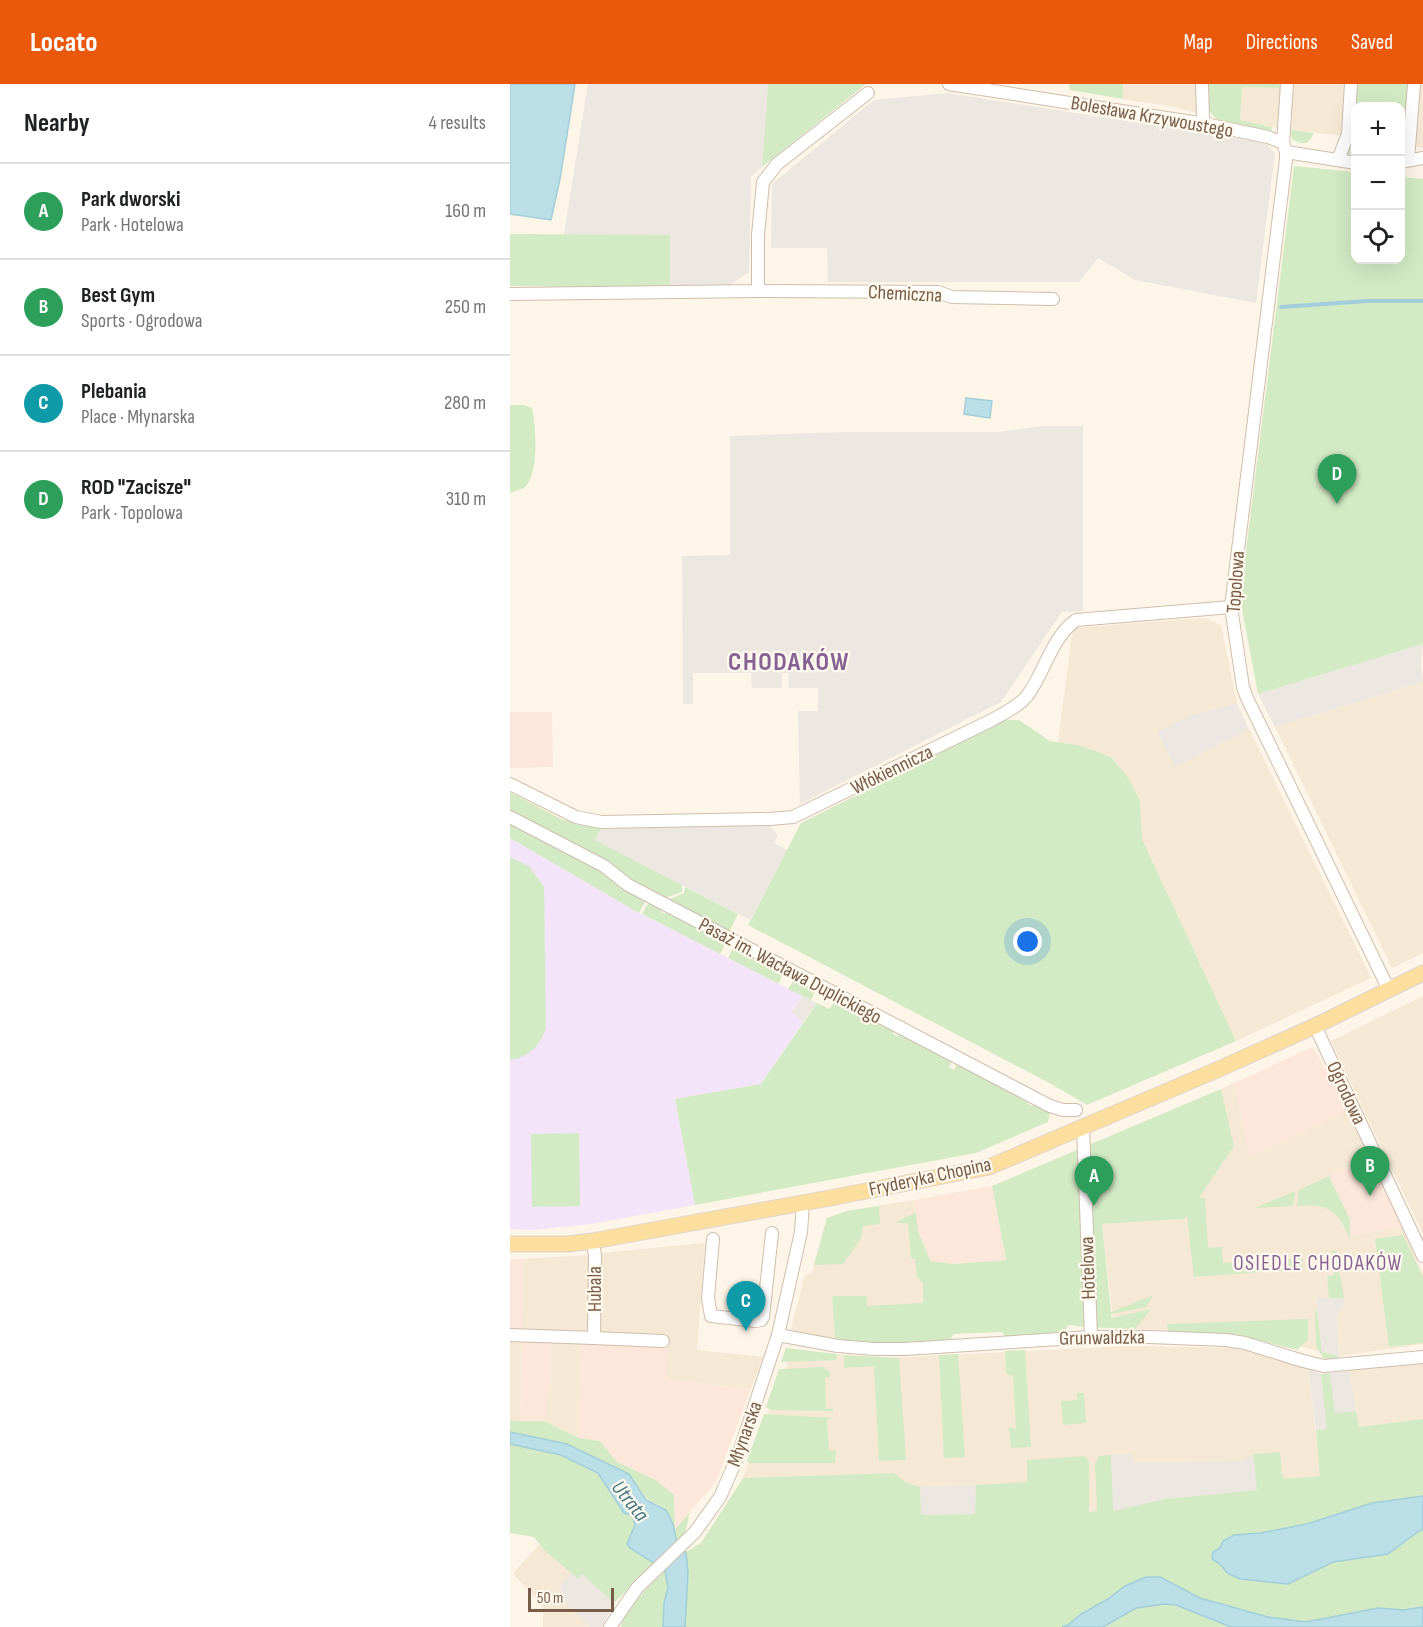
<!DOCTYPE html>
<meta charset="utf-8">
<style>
body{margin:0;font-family:"Sofia Sans Condensed",sans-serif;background:#f6f6f6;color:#202124}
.controls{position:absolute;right:18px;top:18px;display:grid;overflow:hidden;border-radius:12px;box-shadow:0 6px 24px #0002}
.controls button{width:54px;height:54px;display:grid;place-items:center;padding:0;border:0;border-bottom:2px solid #e0e0e0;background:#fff;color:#202124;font:30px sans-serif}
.scale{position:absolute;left:18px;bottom:15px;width:86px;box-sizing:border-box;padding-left:6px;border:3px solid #785d4a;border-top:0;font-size:16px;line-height:21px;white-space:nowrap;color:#785d4a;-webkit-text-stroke:4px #fff9ee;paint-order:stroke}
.you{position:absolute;left:518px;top:858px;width:21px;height:21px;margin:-15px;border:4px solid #fff;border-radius:50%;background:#1a73e8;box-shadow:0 0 0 9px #1a73e833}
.badge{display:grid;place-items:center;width:39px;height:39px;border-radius:50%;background:#ea580c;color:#fff;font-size:20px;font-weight:700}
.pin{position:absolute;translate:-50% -50px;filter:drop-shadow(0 2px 3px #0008)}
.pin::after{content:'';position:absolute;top:32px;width:21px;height:18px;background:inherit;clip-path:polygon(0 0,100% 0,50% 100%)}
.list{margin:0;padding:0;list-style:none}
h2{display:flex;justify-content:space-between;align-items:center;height:78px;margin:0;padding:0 24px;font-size:26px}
h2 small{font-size:20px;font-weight:400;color:#757577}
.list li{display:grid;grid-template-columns:39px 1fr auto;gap:18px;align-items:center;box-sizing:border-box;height:96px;padding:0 24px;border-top:2px solid #e0e0e0}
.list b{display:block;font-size:22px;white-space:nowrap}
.list p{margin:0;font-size:20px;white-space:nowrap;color:#757577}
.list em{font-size:20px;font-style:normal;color:#757577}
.icon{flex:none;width:33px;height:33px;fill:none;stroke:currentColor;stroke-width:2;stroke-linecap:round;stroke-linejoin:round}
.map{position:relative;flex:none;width:913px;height:1543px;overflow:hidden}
header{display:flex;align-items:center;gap:36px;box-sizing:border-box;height:84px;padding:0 30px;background:#ea580c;color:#fff}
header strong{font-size:28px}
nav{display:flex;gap:33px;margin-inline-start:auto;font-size:21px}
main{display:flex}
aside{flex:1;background:#fff}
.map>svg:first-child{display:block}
.residential{fill:#f5e8d5}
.commercial{fill:#fde7db}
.industrial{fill:#ede7e1}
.education{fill:#f3e4f9}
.green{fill:#d3ebc5}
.water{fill:#bbdfe7;stroke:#a1ced9;stroke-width:1.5}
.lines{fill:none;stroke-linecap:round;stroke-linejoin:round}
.stream{stroke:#a1ced9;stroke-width:4}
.minor-casing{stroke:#cfbeac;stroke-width:14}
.major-casing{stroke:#dcd5d0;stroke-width:17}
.minor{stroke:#fff;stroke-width:12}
.major{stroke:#fcde9f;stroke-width:15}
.labels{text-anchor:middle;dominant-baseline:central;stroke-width:4.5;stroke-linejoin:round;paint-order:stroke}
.street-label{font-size:20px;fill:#785d4a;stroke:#fff9ee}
.neighbourhood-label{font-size:21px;letter-spacing:1.5px;fill:#866294;stroke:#fff9ee}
.water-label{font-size:21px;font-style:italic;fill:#407684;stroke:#fff9ee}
.district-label{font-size:26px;font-weight:bold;letter-spacing:1.5px;fill:#866294;stroke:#fff9ee}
</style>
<header>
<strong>Locato</strong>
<nav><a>Map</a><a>Directions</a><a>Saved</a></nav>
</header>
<main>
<aside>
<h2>Nearby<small>4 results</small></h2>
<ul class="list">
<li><span class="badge" style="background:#2e9e5b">A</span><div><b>Park dworski</b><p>Park · Hotelowa</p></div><em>160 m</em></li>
<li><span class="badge" style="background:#2e9e5b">B</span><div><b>Best Gym</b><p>Sports · Ogrodowa</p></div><em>250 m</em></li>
<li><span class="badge" style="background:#0f9aa8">C</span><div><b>Plebania</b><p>Place · Młynarska</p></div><em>280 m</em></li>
<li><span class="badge" style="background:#2e9e5b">D</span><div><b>ROD &quot;Zacisze&quot;</b><p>Park · Topolowa</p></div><em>310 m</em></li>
</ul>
</aside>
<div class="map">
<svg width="913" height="1543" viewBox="0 0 913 1543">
<rect width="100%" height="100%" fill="#fdf5e7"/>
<!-- residential -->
<g class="residential">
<path d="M613,0H689L688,29L659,22L613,15Z"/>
<path d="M781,0H837L834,52L782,46Z"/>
<path d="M908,0H913V64L902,62Z"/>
<path d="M732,3L772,4V45L730,36Z"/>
<path d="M694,534L711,541L727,619L679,632L665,683L739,645L861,894L726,957L632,755L630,716L617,692L602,674L594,670L567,661L548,658L563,544Z"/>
<path d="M913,598V869L882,884L765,643Z"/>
<path d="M913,912V1150L821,957Z"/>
<path d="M724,999L740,1073L838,1025L860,1071L819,1092L841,1151L892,1143L913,1190V1260L829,1272L826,1231L806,1215L812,1268L727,1246L604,1245L592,1140L674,1135L724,1062L711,1005Z"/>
<path d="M404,1116L408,1147L440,1256L374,1259L325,1255L286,1249L281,1245L295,1191L302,1189L317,1134L337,1127Z"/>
<path d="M195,1159L187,1266L253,1273L241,1305L156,1296L158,1252L91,1249L92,1169Z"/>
<path d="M79,1171L78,1249L12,1247L13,1175Z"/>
<path d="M0,1257H12L10,1337H0Z"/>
<path d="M41,1258L71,1259L69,1354L34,1337L41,1292Z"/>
<path d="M618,1262L725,1264L798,1284L811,1392L775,1395L772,1391L770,1369L744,1370L748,1406L602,1428L388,1431L384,1389L233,1394L283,1265L339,1272L378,1274Z"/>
<path d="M913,1279V1338L848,1343L839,1287Z"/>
<path d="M29,1460L62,1489L49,1503L52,1506L47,1511L80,1543H33V1521L3,1490Z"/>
</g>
<!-- commercial -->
<g class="commercial">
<path d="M0,628H42L43,683L0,684Z"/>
<path d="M803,963L838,1025L740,1073L724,999Z"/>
<path d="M860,1071L892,1143L840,1151V1135L819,1092Z"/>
<path d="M482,1102L496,1176L443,1180L421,1177L408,1147L404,1116Z"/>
<path d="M13,1175L12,1247H0V1176Z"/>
<path d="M12,1257L41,1258V1292L34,1337H10Z"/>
<path d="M71,1259L158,1264L156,1296L241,1305L206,1398L165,1445L146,1396L106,1378L90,1357L69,1354Z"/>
</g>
<!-- industrial -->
<g class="industrial">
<path d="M78,0H258L252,83L241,93L239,188L217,203H160L54,150Z"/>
<path d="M437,9L754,58L765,69L746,219L625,196L588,174L569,198H318L317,164H261L262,100L364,16Z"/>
<path d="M533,342H573V527L552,528L491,618L290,720L288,627H308V604H279L278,589H272V604H242L241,589H183V620H173L172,472L220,471V352L333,348H489Z"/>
<path d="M913,560L911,578L913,598L765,643L748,610Z"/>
<path d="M727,619L739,645L665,683L647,648L679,632Z"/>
<path d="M258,741L268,751L264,759L277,766L240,836L85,756L92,743Z"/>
<path d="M293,912L307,919L293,938L281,929Z"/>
<path d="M806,1214H834V1223L826,1231L829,1272L812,1268Z"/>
<path d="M798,1284L811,1290L818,1345L806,1346Z"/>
<path d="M839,1287L846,1327L825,1330L820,1289Z"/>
<path d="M622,1370L623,1379L731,1377L743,1370L748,1406L656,1415L602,1428L601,1371Z"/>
<path d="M466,1401V1430L411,1431L410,1403Z"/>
<path d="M62,1489L68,1494L72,1490L104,1519L92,1543H80L47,1511L52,1506L49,1503Z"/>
</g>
<!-- education -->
<path class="education" d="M0,754L129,829L293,912L281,928L293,938L251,1000L165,1015L185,1121L81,1140L23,1146L0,1145Z"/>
<!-- green -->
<g class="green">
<path d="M258,0H356L252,83Z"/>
<path d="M559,0H613V15L560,6Z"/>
<path d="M698,0H772V4L732,3L730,36L762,43L761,47C742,44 706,45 699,25C697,17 698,8 698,0Z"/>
<path d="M845,0H901L895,68L891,71L890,22H846L845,74L836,69Z"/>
<path d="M780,46H782L804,49C799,61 793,62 782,55Z"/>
<path d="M784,82L845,88L846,176H890L891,93L913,95V560L748,610L730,515Z"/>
<path d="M0,150L160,151V203L0,202Z"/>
<path d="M0,321H14L22,324C26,342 30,391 14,404C10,406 4,407 0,409Z"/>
<path d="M496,636H509L540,657L567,661L589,668L602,674L617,692L630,716L632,755L726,957L577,1021L543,1001L238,841L291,739Z"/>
<path d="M0,708L53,736L92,743L85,756L172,801V808L152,815L0,729Z"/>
<path d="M0,738L16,746L15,749L19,751L21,749L92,786L136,816L129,829L0,754Z"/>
<path d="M0,773L19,782L34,803L36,943C31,961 19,973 0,976Z"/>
<path d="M175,803L228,830L218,850L155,817L174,809Z"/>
<path d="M139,818L152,825L151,828L155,830L157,827L216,858L210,870L132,830Z"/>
<path d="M224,862L244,873L243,876L247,878L249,875L273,888L269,900L218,874Z"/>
<path d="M285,895L306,905L301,916L278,905Z"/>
<path d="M326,916L385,946L383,950L388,952L389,949L442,977L439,983L444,986L447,980L519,1017L518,1020L522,1022L524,1020L540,1029L538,1038L466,1069L185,1121L165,1015L251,1000L307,919L319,925Z"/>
<path d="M711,1005L724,1062L689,1114H695L698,1164L712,1163L713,1179L792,1174L793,1185L684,1193L677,1131L674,1135L592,1140L601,1228L644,1211L636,1223L601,1230L602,1234L641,1225L625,1245L572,1243L559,1241L553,1249L495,1253L492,1248L444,1250L440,1256L374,1259L325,1255L322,1212H357V1222L413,1219V1199L407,1193L405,1175H401L398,1139H385L406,1128L408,1147L421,1177L443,1180L496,1176L482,1102Z"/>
<path d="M69,1049L70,1122L22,1123L21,1050Z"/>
<path d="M819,1092L840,1135V1151L839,1153C827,1124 816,1120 787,1122L789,1106Z"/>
<path d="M785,1107L783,1122L745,1124Z"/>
<path d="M369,1122L370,1140L353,1142L351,1154L333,1180L304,1181L317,1134L337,1127Z"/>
<path d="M893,1151L913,1193V1259L879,1263L865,1155Z"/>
<path d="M822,1167H826L834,1214H819L817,1192L824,1191Z"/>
<path d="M807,1226L812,1268L829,1272L826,1276L813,1274L806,1262L805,1228Z"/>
<path d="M798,1235V1256L787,1266L726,1250L658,1248L657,1240Z"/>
<path d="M276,1264L327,1270L326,1276L271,1278Z"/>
<path d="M515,1266L521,1363L501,1364L499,1343L506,1345L503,1293L496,1289L495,1267Z"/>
<path d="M448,1270L455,1373L434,1374L429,1271Z"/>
<path d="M334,1271L389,1274L396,1376L369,1377L364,1282L334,1284Z"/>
<path d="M314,1283L320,1288L321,1292L315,1294L316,1325L323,1324V1327L260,1326L256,1323L269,1285Z"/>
<path d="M820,1289L825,1329L846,1327L849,1343L913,1335V1412L862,1419L797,1440L751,1449L724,1451L710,1479L717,1489L730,1495L778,1500L823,1478L878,1470L909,1447L913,1446V1523L894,1526L868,1524L796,1538L758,1533L690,1514L650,1493H636L615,1503L598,1515L571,1530L558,1541L552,1543H175L178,1489L176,1468L191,1459L233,1394L384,1389L395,1398L410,1403L411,1431L465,1430L466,1401L517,1398V1376L575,1372L579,1378V1428L587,1427L585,1380L589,1372L601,1371L603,1427L656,1415L747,1406L743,1370L770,1368L772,1391L775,1395L810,1392L806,1346L817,1345L811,1290Z"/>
<path d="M567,1309H574L576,1339L553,1341L551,1317L567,1316Z"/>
<path d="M254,1330L324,1334L317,1336L319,1367L326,1366L325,1379H239L237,1377Z"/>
<path d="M0,1337H34L69,1354L90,1357L107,1378L146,1396L164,1411L165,1445L179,1429C178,1441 176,1450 167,1459C165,1449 163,1434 156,1426C145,1416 140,1422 130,1405L57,1360L0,1348Z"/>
<path d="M0,1360L51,1371L88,1389L114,1429L122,1431L125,1441L120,1464L144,1479L104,1519L72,1490L68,1495L34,1466L24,1453L0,1449Z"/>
<path d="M155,1486L158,1503L154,1519L153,1543H111L113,1536L124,1518Z"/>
<path d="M655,1520L666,1521L721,1543H593L626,1524Z"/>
</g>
<!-- water -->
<g class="water">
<path d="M0,0H65L50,95L41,136L0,130Z"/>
<path d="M456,314L482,317L480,334L454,330Z"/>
<path d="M0,1348L57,1360L119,1390L136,1416L156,1426L163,1440L167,1459L176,1468L178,1489L175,1543H153L154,1519L158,1503L155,1486L120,1464L117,1460L125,1441L122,1431L114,1429L88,1389L51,1371L0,1360Z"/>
<path d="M913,1412V1446L909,1447L878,1470L823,1478L778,1500L730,1495L717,1489L710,1480L702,1475L703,1468L710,1464L713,1457L724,1451L751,1449L797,1440L862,1419Z"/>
<path d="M636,1493H650L690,1514L758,1533L796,1538L868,1524L894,1526L913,1523V1543H721L666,1521L655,1520L626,1524L593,1543H552L558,1541L571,1530L598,1515L615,1502Z"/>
</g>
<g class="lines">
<!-- stream -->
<path class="stream" d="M771,223L857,217H913"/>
<!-- minor casing -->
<g class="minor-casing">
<g id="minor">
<path d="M439,0L695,40L758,53L773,59"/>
<path d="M692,0L693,34L695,40"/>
<path d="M777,0L773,59L776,68V75L721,523L733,603L737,614L879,906"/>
<path d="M776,68L846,79"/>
<path d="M828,76L838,50L841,0"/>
<path d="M898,76L904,0"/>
<path d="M891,78L913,74"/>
<path d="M248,207L428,208L442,213L543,215"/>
<path d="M0,210L248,207V151L253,98L267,80L358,9"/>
<path d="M0,700L66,733L91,738L260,735L283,733L482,636C494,629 508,623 517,612C535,588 541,554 566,536L721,523"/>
<path d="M0,733L94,782L118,801L540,1022L553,1026H566"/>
<path d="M805,942L913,1172"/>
<path d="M573,1043L581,1253"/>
<path d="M203,1155L198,1214L201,1232L246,1237L251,1236L253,1233L262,1149"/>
<path d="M0,1251L84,1254L85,1172L83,1157"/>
<path d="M268,1251L328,1262L364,1265H395L581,1253H640L716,1256L735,1259L793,1277L814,1282L913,1273"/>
<path d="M84,1254L153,1257"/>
<path d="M100,1543L127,1504L185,1448L210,1413L228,1372L268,1251L291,1148L293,1119"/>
</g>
</g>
<!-- major casing -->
<g class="major-casing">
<path id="major" d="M0,1160H58L83,1157L320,1114L479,1083L709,985L805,942L913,889"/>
</g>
<!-- minor -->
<use href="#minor" class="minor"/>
<!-- major -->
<use href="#major" class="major"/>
</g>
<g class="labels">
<!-- street labels -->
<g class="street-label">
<text transform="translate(642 33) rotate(10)">Bolesława Krzywoustego</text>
<text transform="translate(395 210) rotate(3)">Chemiczna</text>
<text transform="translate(726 498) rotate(-86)">Topolowa</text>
<text transform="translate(382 686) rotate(-26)">Włókiennicza</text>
<text transform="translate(280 887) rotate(28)">Pasaż im. Wacława Duplickiego</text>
<text transform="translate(836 1009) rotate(65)">Ogrodowa</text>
<text transform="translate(420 1093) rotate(-12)">Fryderyka Chopina</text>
<text transform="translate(578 1184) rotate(-92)">Hotelowa</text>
<text transform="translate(85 1205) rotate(-90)">Hubala</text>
<text transform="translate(592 1254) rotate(-1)">Grunwaldzka</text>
<text transform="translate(235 1350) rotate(-70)">Młynarska</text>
</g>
<!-- neighbourhood labels -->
<g class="neighbourhood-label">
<text x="808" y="1179">OSIEDLE CHODAKÓW</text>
</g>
<!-- water labels -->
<g class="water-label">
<text transform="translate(120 1417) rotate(51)">Utrata</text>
</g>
<!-- district labels -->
<g class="district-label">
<text x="279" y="578">CHODAKÓW</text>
</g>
</g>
</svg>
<div class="controls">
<button>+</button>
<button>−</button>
<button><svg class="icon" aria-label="locate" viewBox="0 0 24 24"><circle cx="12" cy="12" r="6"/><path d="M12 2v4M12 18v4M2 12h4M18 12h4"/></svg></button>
</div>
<div class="scale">50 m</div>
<div class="you"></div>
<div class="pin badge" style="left:584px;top:1122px;background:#2e9e5b">A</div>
<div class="pin badge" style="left:860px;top:1112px;background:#2e9e5b">B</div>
<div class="pin badge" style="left:236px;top:1247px;background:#0f9aa8">C</div>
<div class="pin badge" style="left:827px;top:420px;background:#2e9e5b">D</div>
</div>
</main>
